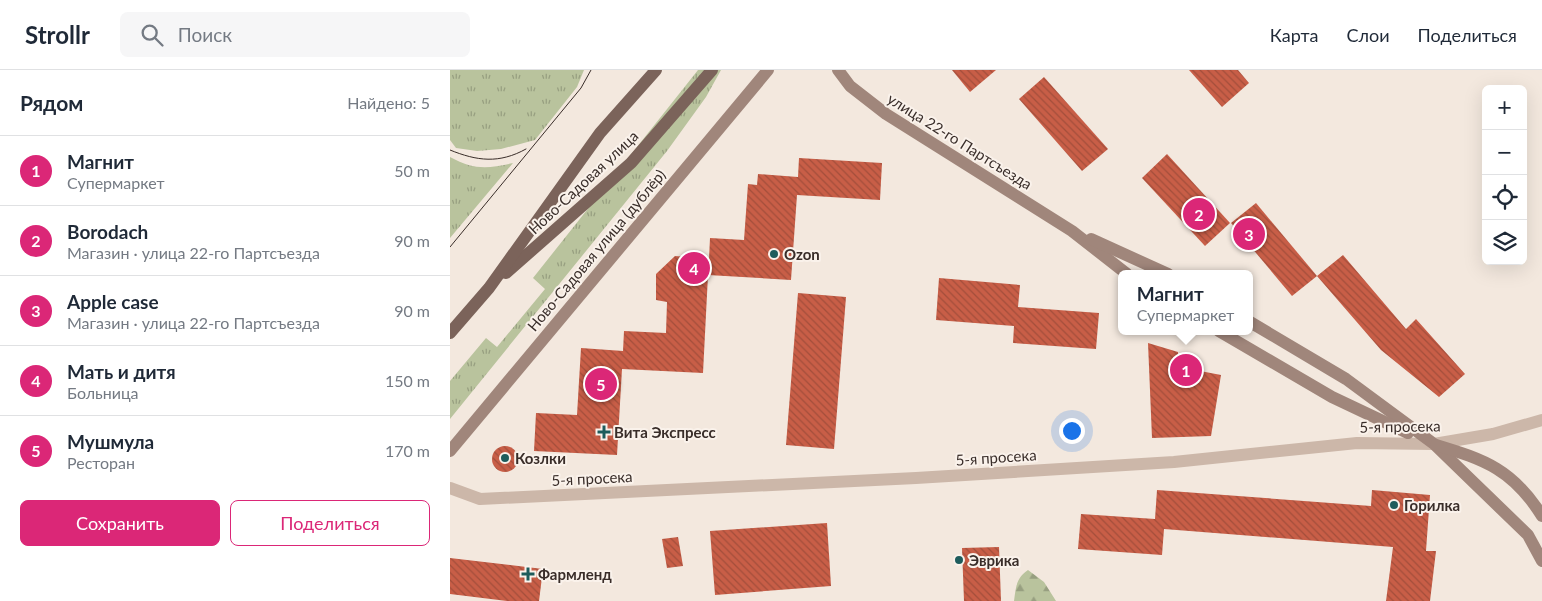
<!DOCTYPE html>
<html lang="ru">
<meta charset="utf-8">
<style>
body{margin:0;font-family:Lato,sans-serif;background:#f6f6f7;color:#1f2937}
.controls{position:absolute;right:15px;top:15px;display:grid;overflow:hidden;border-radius:8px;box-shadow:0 5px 20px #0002}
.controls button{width:45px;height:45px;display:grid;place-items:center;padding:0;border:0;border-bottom:1px solid #e0e1e3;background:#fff;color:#1f2937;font:25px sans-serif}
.you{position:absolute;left:621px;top:360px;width:18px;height:18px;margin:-12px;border:4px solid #fff;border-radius:50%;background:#1a73e8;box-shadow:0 0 0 8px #1a73e833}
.badge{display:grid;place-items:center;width:32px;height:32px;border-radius:50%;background:#db2777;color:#fff;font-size:16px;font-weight:700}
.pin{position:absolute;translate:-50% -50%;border:2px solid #fff;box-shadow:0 1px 5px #0006}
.popup{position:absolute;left:668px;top:200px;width:135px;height:65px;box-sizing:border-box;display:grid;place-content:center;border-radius:8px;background:#fff;filter:drop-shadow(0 1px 4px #0005);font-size:16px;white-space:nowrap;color:#747a83}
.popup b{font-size:19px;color:#1f2937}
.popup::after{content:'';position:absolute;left:50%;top:100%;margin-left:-10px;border:10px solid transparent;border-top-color:#fff}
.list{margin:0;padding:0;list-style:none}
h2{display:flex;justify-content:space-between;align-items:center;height:65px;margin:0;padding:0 20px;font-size:21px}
h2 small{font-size:16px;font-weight:400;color:#747a83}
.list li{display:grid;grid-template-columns:32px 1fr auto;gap:15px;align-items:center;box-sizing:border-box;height:70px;padding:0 20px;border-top:1px solid #e0e1e3}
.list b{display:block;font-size:19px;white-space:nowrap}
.list p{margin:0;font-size:16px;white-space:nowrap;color:#747a83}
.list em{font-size:16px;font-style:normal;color:#747a83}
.actions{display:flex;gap:10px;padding:15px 20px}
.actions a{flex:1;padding:11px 0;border:1px solid #db2777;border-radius:8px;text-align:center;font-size:18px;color:#db2777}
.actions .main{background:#db2777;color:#fff}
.icon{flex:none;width:28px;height:28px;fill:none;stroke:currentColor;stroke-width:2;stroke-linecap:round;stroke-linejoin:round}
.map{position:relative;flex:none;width:1092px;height:531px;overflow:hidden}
header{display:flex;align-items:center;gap:30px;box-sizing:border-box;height:70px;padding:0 25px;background:#fff;border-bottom:1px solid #e0e1e3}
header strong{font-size:24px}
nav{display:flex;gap:28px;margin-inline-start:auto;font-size:18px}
.search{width:350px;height:45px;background:#f6f6f7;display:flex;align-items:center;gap:12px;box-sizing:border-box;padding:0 18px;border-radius:8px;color:#747a83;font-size:19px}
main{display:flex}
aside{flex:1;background:#fff}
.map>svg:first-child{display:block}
.grass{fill:url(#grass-tufts)}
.forest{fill:url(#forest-firs)}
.building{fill:url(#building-back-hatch)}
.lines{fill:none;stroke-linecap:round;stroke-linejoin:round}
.street{stroke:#ccb7a9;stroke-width:12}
.secondary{stroke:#a0867b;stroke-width:12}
.primary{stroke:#7b635a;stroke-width:12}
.tram{stroke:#392d29;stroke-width:1}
.poi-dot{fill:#1e5c5c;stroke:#faf2eb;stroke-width:2}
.labels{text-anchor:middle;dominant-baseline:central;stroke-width:4;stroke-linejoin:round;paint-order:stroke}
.street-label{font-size:15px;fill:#392d29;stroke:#faf2eb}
.poi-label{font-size:15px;font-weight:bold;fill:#392d29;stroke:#faf2eb;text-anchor:start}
</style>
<header>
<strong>Strollr</strong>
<div class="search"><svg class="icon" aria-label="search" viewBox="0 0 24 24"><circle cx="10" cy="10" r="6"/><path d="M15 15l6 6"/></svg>Поиск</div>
<nav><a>Карта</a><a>Слои</a><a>Поделиться</a></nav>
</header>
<main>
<aside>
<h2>Рядом<small>Найдено: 5</small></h2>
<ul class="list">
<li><span class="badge">1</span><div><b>Магнит</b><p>Супермаркет</p></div><em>50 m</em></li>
<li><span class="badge">2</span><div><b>Borodach</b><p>Магазин · улица 22-го Партсъезда</p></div><em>90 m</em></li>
<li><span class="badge">3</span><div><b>Apple case</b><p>Магазин · улица 22-го Партсъезда</p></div><em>90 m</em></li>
<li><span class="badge">4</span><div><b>Мать и дитя</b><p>Больница</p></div><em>150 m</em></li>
<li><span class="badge">5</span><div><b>Мушмула</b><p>Ресторан</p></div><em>170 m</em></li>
</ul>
<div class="actions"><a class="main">Сохранить</a><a>Поделиться</a></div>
</aside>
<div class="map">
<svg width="1092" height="531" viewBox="0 0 1092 531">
<defs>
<pattern id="grass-tufts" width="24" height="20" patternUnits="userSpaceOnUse" patternTransform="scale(1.25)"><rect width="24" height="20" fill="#b9c39d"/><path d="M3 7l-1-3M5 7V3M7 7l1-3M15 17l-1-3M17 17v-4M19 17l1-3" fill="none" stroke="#979f80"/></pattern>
<pattern id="forest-firs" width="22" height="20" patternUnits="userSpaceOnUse" patternTransform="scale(1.25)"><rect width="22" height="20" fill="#b9c39d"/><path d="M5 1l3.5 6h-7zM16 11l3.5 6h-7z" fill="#979f80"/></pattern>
<pattern id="building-back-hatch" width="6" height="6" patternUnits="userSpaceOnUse" patternTransform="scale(1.25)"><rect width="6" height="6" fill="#c85e47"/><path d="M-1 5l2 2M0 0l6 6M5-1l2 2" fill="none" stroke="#a34e3b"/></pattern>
</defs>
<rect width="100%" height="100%" fill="#f3e8de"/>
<!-- grass -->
<g class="grass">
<path d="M0,0H134L127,17L85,70L51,79L27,81L6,78L0,70Z"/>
<path d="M248,0H271L256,27L217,81L0,349V311L36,268L47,277L95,219L83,208Z"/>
<path d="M0,87C24,100 37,99 63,93L0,168Z"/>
</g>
<!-- forest -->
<path class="forest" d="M578,500L594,512L606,531H564C566,517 566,508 578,500Z"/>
<!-- building -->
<g class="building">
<path d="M502,0H546L520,22Z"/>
<path d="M739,0H788L799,13L772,37Z"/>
<path d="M594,7L658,79L632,101L569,29Z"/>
<path d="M717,84L780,153L755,176L692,108Z"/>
<path d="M349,88L432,93L430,130L347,125L341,210L258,205L253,303L172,299L167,385L84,381L86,343L127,345L131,278L173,281L174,261L216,263L217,232L206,230V204L225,186L259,189L260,168L294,170L298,114L307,115L308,104L348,107Z"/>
<path d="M806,133L867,206L842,226L781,153Z"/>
<path d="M893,185L956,259L966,249L1015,304L989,327L931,280L867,206Z"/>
<path d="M489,208L570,215L568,237L649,243L646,279L563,273L564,256L486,250Z"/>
<path d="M348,223L396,227L384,379L336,375Z"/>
<path d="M698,273L728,282V291L746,293L745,300L771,305L761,366L702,368Z"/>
<circle cx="55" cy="389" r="13"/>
<path d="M707,420L921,436L922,420L980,425L976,481H986L980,531H936L943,477L714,459L712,485L628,479L631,444L705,449Z"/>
<path d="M377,453L381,516L265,525L260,461Z"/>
<path d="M228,467L233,496L217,498L212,469Z"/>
<path d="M549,477L551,531H514L512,478Z"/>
<path d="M0,488L93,499L89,531H57L0,524Z"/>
</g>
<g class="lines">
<!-- street -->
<path class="street" d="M0,418L30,429L466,408L724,392L907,373L984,374L1043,364L1092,350"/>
<!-- secondary -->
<g class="secondary">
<path d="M388,0L400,16L436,44L622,161L677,204"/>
<path d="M641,169L718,204"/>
<path d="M800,252L896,309L984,374L1078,465L1092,491"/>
<path d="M769,261L882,327L958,363"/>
<path d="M986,375C1036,390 1063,400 1092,446"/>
<path d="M0,381L318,0"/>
</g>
<!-- primary -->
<g class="primary">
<path d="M56,203L181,93L262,0"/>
<path d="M0,263L39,218L150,63L206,0"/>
</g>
<!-- tram -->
<g class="tram">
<path d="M0,80C27,91 49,94 76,79"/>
<path d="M0,177L131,18L141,0"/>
</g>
</g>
<!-- markers -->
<g class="poi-dot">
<circle cx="324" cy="184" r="5"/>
<path d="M151.5 354.5h5v5h5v5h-5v5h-5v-5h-5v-5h5z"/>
<circle cx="55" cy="388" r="5"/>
<circle cx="944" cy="435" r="5"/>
<circle cx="509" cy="490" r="5"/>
<path d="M75.5 496.5h5v5h5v5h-5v5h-5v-5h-5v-5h5z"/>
</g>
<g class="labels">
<!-- street labels -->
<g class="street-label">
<text transform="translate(510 71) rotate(32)">улица 22-го Партсъезда</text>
<text transform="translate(133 112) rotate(-43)">Ново-Садовая улица</text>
<text transform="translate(146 180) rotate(-50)">Ново-Садовая улица (дублёр)</text>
<text transform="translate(950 356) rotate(-1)">5-я просека</text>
<text transform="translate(546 387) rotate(-4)">5-я просека</text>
<text transform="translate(142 408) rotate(-3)">5-я просека</text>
</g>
<!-- poi labels -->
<g class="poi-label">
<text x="334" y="184">Ozon</text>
<text x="164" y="362">Вита Экспресс</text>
<text x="65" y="388">Козлки</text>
<text x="954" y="435">Горилка</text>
<text x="519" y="490">Эврика</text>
<text x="88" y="504">Фармленд</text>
</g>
</g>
</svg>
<div class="controls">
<button>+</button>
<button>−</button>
<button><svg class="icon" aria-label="locate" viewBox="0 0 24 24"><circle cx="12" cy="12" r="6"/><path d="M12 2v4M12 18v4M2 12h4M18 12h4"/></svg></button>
<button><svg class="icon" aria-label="layers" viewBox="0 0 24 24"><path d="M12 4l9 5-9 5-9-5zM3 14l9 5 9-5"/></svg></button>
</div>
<div class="you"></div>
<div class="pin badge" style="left:736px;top:300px">1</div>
<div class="popup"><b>Магнит</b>Супермаркет</div>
<div class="pin badge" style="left:749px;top:144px">2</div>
<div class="pin badge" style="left:799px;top:164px">3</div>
<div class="pin badge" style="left:244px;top:198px">4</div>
<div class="pin badge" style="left:151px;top:314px">5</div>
</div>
</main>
